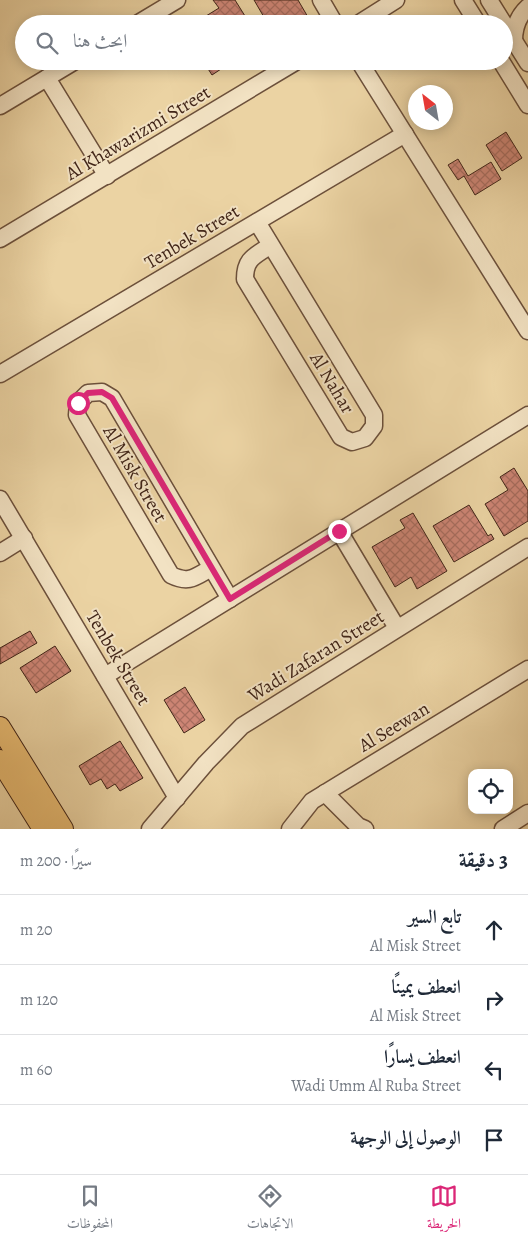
<!DOCTYPE html>
<html lang="ar">
<meta charset="utf-8">
<style>
body{margin:0;font-family:Alegreya,Amiri,serif;background:#f2f2f3;color:#1f2937;direction:rtl}
.controls{position:absolute;right:15px;bottom:15px;display:grid;overflow:hidden;border-radius:10px;box-shadow:0 2px 12px #0003}
.controls button{width:45px;height:45px;display:grid;place-items:center;padding:0;border:0;border-bottom:1px solid #e0e1e3;background:#fff;color:#1f2937;font:25px sans-serif}
.compass{position:absolute;left:408px;top:85px;width:45px;height:45px;border-radius:50%;background:#fff;box-shadow:0 2px 12px #0003;rotate:329deg}
.stop{position:absolute;width:15px;height:15px;margin:-11px;border:4px solid #db2777;border-radius:50%;background:#fff}
.stop.end{background:#db2777;border-color:#fff;box-shadow:0 1px 5px #0008}
.list{margin:0;padding:0;list-style:none}
h2{display:flex;justify-content:space-between;align-items:center;height:65px;margin:0;padding:0 20px;font-size:21px}
h2 small{font-size:16px;font-weight:400;color:#747a83}
.list li{display:grid;grid-template-columns:32px 1fr auto;gap:15px;align-items:center;box-sizing:border-box;height:70px;padding:0 20px;border-top:1px solid #e0e1e3}
.list b{display:block;font-size:19px;white-space:nowrap}
.list p{margin:0;font-size:16px;white-space:nowrap;color:#747a83}
.list em{font-size:16px;font-style:normal;color:#747a83}
.icon{flex:none;width:28px;height:28px;fill:none;stroke:currentColor;stroke-width:2;stroke-linecap:round;stroke-linejoin:round}
.map{position:relative;flex:none;width:528px;height:829px;overflow:hidden;direction:ltr}
.search{position:absolute;background:#fff;box-shadow:0 2px 12px #0003;left:15px;right:15px;top:15px;height:55px;display:flex;align-items:center;gap:12px;box-sizing:border-box;padding:0 18px;border-radius:28px;color:#747a83;font-size:19px}
.sheet{height:345px;background:#fff}
nav{display:flex;justify-content:space-around;align-items:center;box-sizing:border-box;height:70px;border-top:1px solid #e0e1e3;background:#fff;font-size:14px;color:#747a83}
nav a{display:grid;justify-items:center;gap:2px}
nav .on{color:#db2777}
.map>svg:first-child{display:block}
.building{fill:url(#building-cross-hatch);stroke:#412518}
.lines{fill:none;stroke-linecap:round;stroke-linejoin:round}
.minor-casing{stroke:#6c503b;stroke-width:19}
.major-casing{stroke:#412518;stroke-width:22}
.minor{stroke:#f2e2c3;stroke-width:16}
.major{stroke:#e6ba72;stroke-width:20}
.route{stroke:#db2777;stroke-width:6}
.labels{text-anchor:middle;dominant-baseline:central;stroke-width:4;stroke-linejoin:round;paint-order:stroke}
.street-label{font-size:19px;fill:#412518;stroke:#f2e2c3}
</style>
<div class="map">
<svg width="528" height="829" viewBox="0 0 528 829">
<defs>
<pattern id="building-cross-hatch" width="8" height="8" patternUnits="userSpaceOnUse" patternTransform="scale(1.25)"><rect width="8" height="8" fill="#cd8575"/><path d="M0 0l8 8M0 8l8-8" fill="none" stroke="#a86d5f"/></pattern>
</defs>
<rect width="100%" height="100%" fill="#ebd3a3"/>
<filter id="stains"><feTurbulence type="fractalNoise" baseFrequency=".004" numOctaves="4"/><feColorMatrix values="0 0 0 0 .2 0 0 0 0 .09 0 0 0 0 .02 0 0 0 .5 -.17"/></filter>
<radialGradient id="worn" r=".72"><stop offset=".6" stop-color="#630" stop-opacity="0"/><stop offset="1" stop-color="#630" stop-opacity=".3"/></radialGradient>
<!-- building -->
<g class="building">
<path d="M213,0H235L250,24H193L219,8Z"/>
<path d="M254,0H298L312,24H268Z"/>
<path d="M203,61H233L212,75Z"/>
<path d="M506,132L522,158L502,171L486,145Z"/>
<path d="M458,159L468,176L491,162L501,179L475,195L464,176L458,180L448,165Z"/>
<path d="M514,468L528,491V521L504,536L485,504L508,490L500,477Z"/>
<path d="M469,505L488,536L491,534L494,539L454,562L433,526Z"/>
<path d="M413,513L447,571L417,589L411,577L395,587L372,547L405,528L400,520Z"/>
<path d="M30,631L37,643L0,664V648Z"/>
<path d="M55,646L71,671L36,693L20,668Z"/>
<path d="M185,687L205,720L184,733L164,700Z"/>
<path d="M120,741L143,778L120,791L115,784L107,789L101,779L90,785L79,766Z"/>
</g>
<g class="lines">
<!-- minor casing -->
<g class="minor-casing">
<g id="minor">
<path d="M321,0L335,24"/>
<path d="M463,0L478,24"/>
<path d="M489,0L504,24"/>
<path d="M137,24L177,0"/>
<path d="M358,24L396,0"/>
<path d="M504,25L528,63"/>
<path d="M514,41C514,27 518,16 528,7"/>
<path d="M359,61L528,331"/>
<path d="M501,61L528,105"/>
<path d="M47,78L107,176"/>
<path d="M0,106L75,61"/>
<path d="M257,222L271,245L374,415V426L365,438L352,442L341,437L245,279C245,258 255,256 271,245"/>
<path d="M0,239L297,61"/>
<path d="M0,374L405,134"/>
<path d="M0,499L177,798"/>
<path d="M339,531L397,628"/>
<path d="M0,553L24,538"/>
<path d="M211,568C195,577 189,584 171,575L77,415L78,403L88,393L102,392L112,398L230,599"/>
<path d="M105,676L528,415"/>
<path d="M325,793L358,826L365,829"/>
<path d="M150,829L206,763L242,726L528,547"/>
<path d="M290,829L312,801L528,669"/>
<path d="M503,829L528,813"/>
</g>
</g>
<!-- major casing -->
<g class="major-casing">
<g id="major">
<path d="M0,727L63,829"/>
<path d="M0,760L43,829"/>
</g>
</g>
<!-- minor -->
<use href="#minor" class="minor"/>
<!-- major -->
<use href="#major" class="major"/>
</g>
<g class="lines">
<!-- route -->
<path class="route" d="M78,403L88,393L102,392L112,398L230,599L339,531"/>
</g>
<g class="labels">
<!-- street labels -->
<g class="street-label">
<text transform="translate(138 133) rotate(-31)">Al Khawarizmi Street</text>
<text transform="translate(192 237) rotate(-31)">Tenbek Street</text>
<text transform="translate(332 383) rotate(59)">Al Nahar</text>
<text transform="translate(135 474) rotate(60)">Al Misk Street</text>
<text transform="translate(316 656) rotate(-32)">Wadi Zafaran Street</text>
<text transform="translate(118 658) rotate(59)">Tenbek Street</text>
<text transform="translate(394 727) rotate(-31)">Al Seewan</text>
</g>
</g>
<rect width="100%" height="100%" filter="url(#stains)"/>
<rect width="100%" height="100%" fill="url(#worn)"/>
</svg>
<div class="controls">
<button><svg class="icon" aria-label="locate" viewBox="0 0 24 24"><circle cx="12" cy="12" r="6"/><path d="M12 2v4M12 18v4M2 12h4M18 12h4"/></svg></button>
</div>
<svg class="compass" viewBox="-18 -18 36 36"><path d="M0-13l5 13h-10z" fill="#e53935"/><path d="M0 13l5-13h-10z" fill="#747a83"/></svg>
<div class="stop" style="left:78px;top:403px"></div>
<div class="stop end" style="left:339px;top:531px"></div>
<div class="search"><svg class="icon" aria-label="search" viewBox="0 0 24 24"><circle cx="10" cy="10" r="6"/><path d="M15 15l6 6"/></svg>ابحث هنا</div>
</div>
<section class="sheet">
<h2>3 دقيقة<small>سيرًا · 200 m</small></h2>
<ul class="list">
<li><svg class="icon" aria-label="ahead" viewBox="0 0 24 24"><path d="M12 20V5M6 11l6-6 6 6"/></svg><div><b>تابع السير</b><p>Al Misk Street</p></div><em>20 m</em></li>
<li><svg class="icon" aria-label="right" viewBox="0 0 24 24"><path d="M7 20v-9h11M14 6l5 5-5 5"/></svg><div><b>انعطف يمينًا</b><p>Al Misk Street</p></div><em>120 m</em></li>
<li><svg class="icon" aria-label="left" viewBox="0 0 24 24"><path d="M17 20v-9H6M10 6l-5 5 5 5"/></svg><div><b>انعطف يسارًا</b><p>Wadi Umm Al Ruba Street</p></div><em>60 m</em></li>
<li><svg class="icon" aria-label="arrive" viewBox="0 0 24 24"><path d="M6 21V4h12l-3 4 3 4H6"/></svg><div><b>الوصول إلى الوجهة</b></div></li>
</ul>
</section>
<nav>
<a class="on"><svg class="icon" aria-label="map" viewBox="0 0 24 24"><path d="M3 6l6-2 6 2 6-2v14l-6 2-6-2-6 2zM9 4v14M15 6v14"/></svg>الخريطة</a>
<a><svg class="icon" aria-label="directions" viewBox="0 0 24 24"><path d="M12 3l9 9-9 9-9-9zM9 14v-3h6M13 9l2 2-2 2"/></svg>الاتجاهات</a>
<a><svg class="icon" aria-label="saved" viewBox="0 0 24 24"><path d="M7 4h10v16l-5-4-5 4z"/></svg>المحفوظات</a>
</nav>
